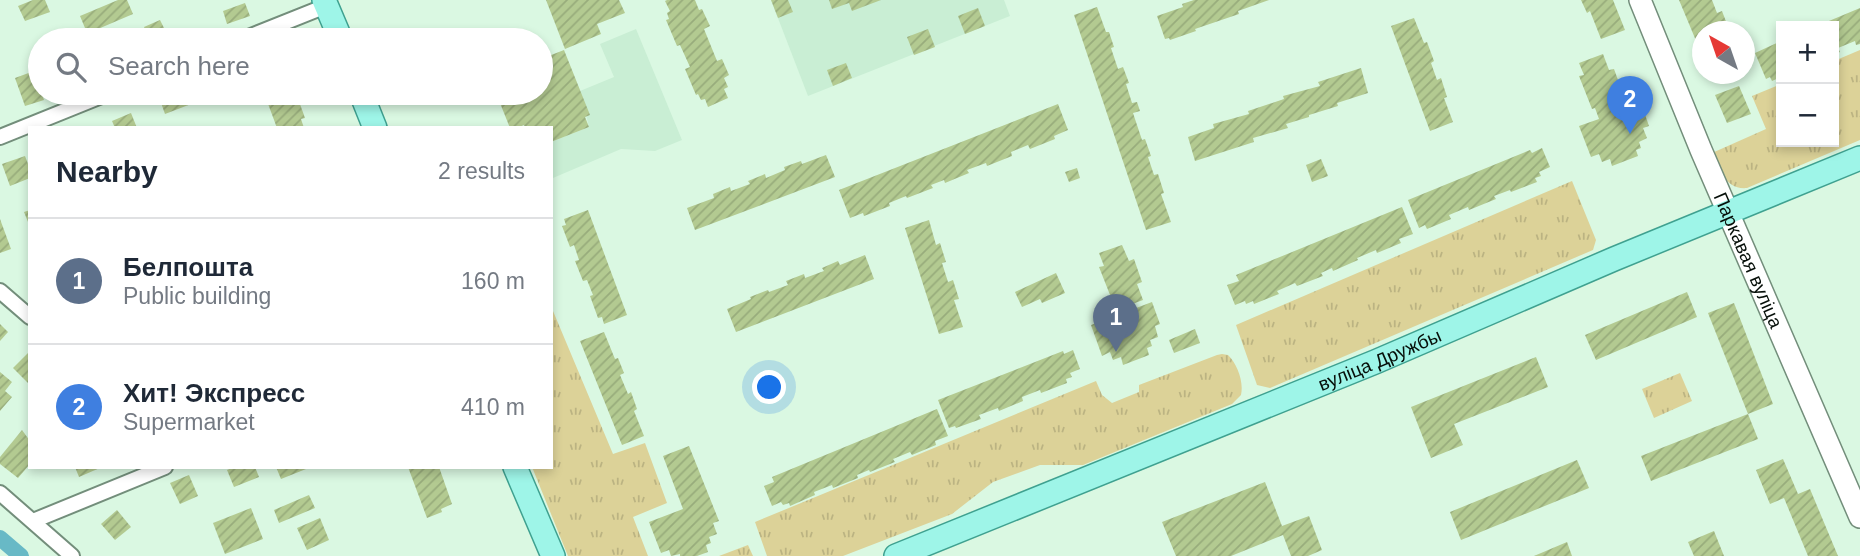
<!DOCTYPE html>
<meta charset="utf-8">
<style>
body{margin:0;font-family:Helvetica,sans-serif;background:#f2f2f3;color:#1f2937}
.controls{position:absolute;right:21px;top:21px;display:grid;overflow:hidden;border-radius:0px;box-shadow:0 4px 10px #0003}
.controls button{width:63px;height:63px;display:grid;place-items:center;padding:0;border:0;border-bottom:2px solid #e0e1e3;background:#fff;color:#1f2937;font:35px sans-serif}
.compass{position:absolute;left:1692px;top:21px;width:63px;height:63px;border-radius:50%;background:#fff;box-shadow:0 4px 10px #0003;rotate:320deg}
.you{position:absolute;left:770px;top:388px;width:24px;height:24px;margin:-18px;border:5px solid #fff;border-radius:50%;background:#1a73e8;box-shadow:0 0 0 10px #1a73e833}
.badge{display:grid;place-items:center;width:46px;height:46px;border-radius:50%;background:#c4344b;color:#fff;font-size:23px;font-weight:700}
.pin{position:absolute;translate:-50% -58px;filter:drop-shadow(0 2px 4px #0008)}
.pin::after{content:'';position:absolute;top:37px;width:24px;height:21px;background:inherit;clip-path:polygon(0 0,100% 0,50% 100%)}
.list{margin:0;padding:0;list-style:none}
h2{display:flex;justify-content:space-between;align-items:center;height:91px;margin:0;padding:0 28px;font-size:30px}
h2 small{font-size:23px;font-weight:400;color:#747a83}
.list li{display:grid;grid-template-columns:46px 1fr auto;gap:21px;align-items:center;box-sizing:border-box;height:126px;padding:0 28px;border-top:2px solid #e0e1e3}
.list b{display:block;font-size:26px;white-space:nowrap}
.list p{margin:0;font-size:23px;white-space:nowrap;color:#747a83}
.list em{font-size:23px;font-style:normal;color:#747a83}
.icon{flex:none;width:38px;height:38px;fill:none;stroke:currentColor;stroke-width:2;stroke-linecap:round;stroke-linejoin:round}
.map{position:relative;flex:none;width:1860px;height:556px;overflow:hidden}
.search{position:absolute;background:#fff;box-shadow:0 4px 10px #0003;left:28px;top:28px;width:525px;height:77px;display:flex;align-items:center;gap:18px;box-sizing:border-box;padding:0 24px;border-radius:38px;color:#747a83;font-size:26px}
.panel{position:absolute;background:#fff;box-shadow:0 4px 10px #0003;left:28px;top:126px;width:525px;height:343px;border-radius:0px}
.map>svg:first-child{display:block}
.built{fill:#c9eed4}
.grass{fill:url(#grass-tufts)}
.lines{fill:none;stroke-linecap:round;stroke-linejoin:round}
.canal{stroke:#68b9c6;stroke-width:16}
.building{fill:url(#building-hatch)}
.street-casing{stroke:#738e7b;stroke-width:18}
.secondary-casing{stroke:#738e7b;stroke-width:24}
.primary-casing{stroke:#3fa190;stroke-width:26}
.street{stroke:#fff;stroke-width:14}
.secondary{stroke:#fff;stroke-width:21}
.primary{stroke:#9ef5e8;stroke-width:23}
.labels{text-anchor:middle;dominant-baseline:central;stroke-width:6;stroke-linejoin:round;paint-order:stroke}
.street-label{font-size:19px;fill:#060f09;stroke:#f8fef9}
</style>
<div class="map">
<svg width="1860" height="556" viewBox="0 0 1860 556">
<defs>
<pattern id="grass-tufts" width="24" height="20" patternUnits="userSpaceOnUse" patternTransform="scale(1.75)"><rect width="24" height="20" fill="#dcd298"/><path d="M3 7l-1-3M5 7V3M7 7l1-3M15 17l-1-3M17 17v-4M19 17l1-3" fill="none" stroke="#bbb382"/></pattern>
<pattern id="building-hatch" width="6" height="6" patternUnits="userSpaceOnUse" patternTransform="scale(1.75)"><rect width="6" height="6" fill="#b3ca91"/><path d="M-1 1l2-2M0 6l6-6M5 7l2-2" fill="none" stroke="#98ac7c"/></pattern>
</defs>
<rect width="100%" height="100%" fill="#daf8e2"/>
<!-- built -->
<g class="built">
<path d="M771,0H1004L1010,16L808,96Z"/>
<path d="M636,29L682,140L655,151L621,149L553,178L551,174V142L589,127L580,91L614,77L600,44Z"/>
</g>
<!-- grass -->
<g class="grass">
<path d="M1860,50V140L1747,188C1725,190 1720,169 1712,153L1766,129L1752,96L1781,84V142H1834V61Z"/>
<path d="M1572,181L1596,240L1593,250L1270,388L1257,385L1236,325Z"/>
<path d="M553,311L613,454L645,443L667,503L633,517L648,556H568L532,467H551V312Z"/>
<path d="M1222,354L1228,355C1237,364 1244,381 1241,395L1232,404L1083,465H1040L993,482L952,514L843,556H767L755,522L1096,381L1102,395L1112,403L1139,392V385L1217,355Z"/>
<path d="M1680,373L1692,401L1654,418L1642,389Z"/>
<path d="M748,545L753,556H719Z"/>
</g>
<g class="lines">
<!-- canal -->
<path class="canal" d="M0,538L21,556"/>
</g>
<!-- building -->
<g class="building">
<path d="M33,0H45L50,12L25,21L18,6Z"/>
<path d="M118,0H127L133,14L98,29L103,40H90L80,16Z"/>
<path d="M546,0H619L625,13L597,24L601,34L565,49Z"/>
<path d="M667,0H695L699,10L702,9L710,26L704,29L717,61L722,59L729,75L724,78L728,87L724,89L728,98L708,107L705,99L701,100L698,94L696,95L685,69L690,67L680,45L677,46L666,20L669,19L667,13L670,11L665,1Z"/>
<path d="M771,0H788L793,12L778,18Z"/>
<path d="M829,0H881L852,11L849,3L832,9Z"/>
<path d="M1194,0H1269L1238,11L1239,14L1195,29L1196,31L1170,40L1169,38L1165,39L1157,16L1183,7L1182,4Z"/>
<path d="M1581,0H1613L1625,30L1601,39L1590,11L1587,13Z"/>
<path d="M1679,0H1712L1717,13L1722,11L1730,32H1702V55Z"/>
<path d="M245,3L250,16L227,24L223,11Z"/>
<path d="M1097,7L1106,32H1109L1114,47L1111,48L1118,69L1123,67L1129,83L1126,84L1132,103L1137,102L1140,111L1133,113L1142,140L1145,139L1151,156L1148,157L1154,175L1158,174L1164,193L1161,194L1171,222L1146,230L1074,15Z"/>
<path d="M978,8L985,26L965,34L958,16Z"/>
<path d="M1860,8V44L1856,45L1855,41L1838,48L1840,52L1834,55V26H1817Z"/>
<path d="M1414,18L1424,43L1427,42L1434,61L1431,63L1437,80L1441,78L1447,97L1444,98L1453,122L1430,131L1391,26Z"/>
<path d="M160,20L170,40H150L144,27Z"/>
<path d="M928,29L935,47L914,55L907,37Z"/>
<path d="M1781,41V77L1772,81L1770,77L1766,79L1755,53Z"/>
<path d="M564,50L590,115L585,117L589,127L551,142V128H525L524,125L517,128H510L496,93H541V59Z"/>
<path d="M1603,54L1609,70L1614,69L1622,91L1617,93L1623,110L1641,103L1649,126L1643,128L1647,138L1639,142L1641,148L1636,150L1638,156L1612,166L1610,159L1602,162L1599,154L1591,157L1579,126L1599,119L1595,108L1592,109L1579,76L1584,75L1579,63Z"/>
<path d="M846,63L852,78L833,86L827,70Z"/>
<path d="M1361,68L1368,93L1337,103L1338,106L1309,115V117L1286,124L1288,128L1253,138L1254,142L1195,161L1188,137L1214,128L1213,124L1249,114L1248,111L1284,99L1283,96L1320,86L1318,82Z"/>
<path d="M34,71L44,100L25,106L15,78Z"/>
<path d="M1739,86L1751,114L1727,123L1715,95Z"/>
<path d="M179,93H201L204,99L165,114L160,100Z"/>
<path d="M212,93H234L215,100Z"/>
<path d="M264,93H296L305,118L301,119L304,128H277Z"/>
<path d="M1058,104L1068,130L1054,136L1055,139L1030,149L1028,145L1011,152L1012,156L987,166L986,163L967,170L969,173L945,183L944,180L931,185L933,188L907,198L906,196L889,203L890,206L864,216L863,213L850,218L839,190Z"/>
<path d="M131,113L137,128H115L112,121Z"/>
<path d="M1542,148L1550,167L1539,172L1541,176L1535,178L1537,182L1511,192L1510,190L1494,196L1496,199L1469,210L1468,207L1449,215L1451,219L1427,229L1425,225L1419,228L1408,200L1530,150L1532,153Z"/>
<path d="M826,155L835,177L695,230L687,208L714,198L713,194L730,187L731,191L750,184L748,181L765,174L766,178L785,170L784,167L801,161L802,164Z"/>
<path d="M25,156L30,169V178L10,186L2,164Z"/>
<path d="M1321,159L1328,176L1312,182L1306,165Z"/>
<path d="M1077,168L1080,178L1069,182L1065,172Z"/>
<path d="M1402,207L1413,234L1399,239L1401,243L1377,253L1376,250L1357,258L1358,260L1333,271L1332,268L1321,273L1323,276L1297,286L1295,283L1277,291L1279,294L1254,304L1253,301L1246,304L1245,301L1235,305L1227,285L1239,281L1236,275Z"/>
<path d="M30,210V227L24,212Z"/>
<path d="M588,210L627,315L604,324L602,317L598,318L590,296L593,295L587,280L583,281L575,261L579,260L574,245L570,247L562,226L566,225L564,219Z"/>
<path d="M0,219L11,249L0,253Z"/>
<path d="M929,220L936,245L940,243L946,262L942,263L948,282L953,280L959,299L954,300L963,327L939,334L905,228Z"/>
<path d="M1122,245L1129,261L1134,259L1142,282L1137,284L1143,300L1119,309L1115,298L1112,300L1099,267L1104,266L1099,253Z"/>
<path d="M865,255L874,279L736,332L727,309L751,299L750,297L768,290L769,292L788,285L786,281L804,274L805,278L824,271L822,268L838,261L840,265Z"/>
<path d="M1056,273L1065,293L1042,303L1040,299L1022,307L1015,292Z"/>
<path d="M1687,292L1697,317L1596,360L1585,335Z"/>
<path d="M1152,302L1160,324L1155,326L1158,337L1150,340L1152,346L1147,348L1149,355L1123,365L1121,357L1113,360L1110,352L1102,356L1091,325Z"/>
<path d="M1734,303L1773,404L1748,414L1708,313Z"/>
<path d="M0,324L8,332L0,341Z"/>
<path d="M1195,329L1200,343L1174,353L1169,340Z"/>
<path d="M604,332L615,359L618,358L624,373L620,375L628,394L631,392L637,409L634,411L644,436L622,445L580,341Z"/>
<path d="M1073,350L1080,369L1070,373L1072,377L1066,379L1067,383L1041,393L1040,390L1022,397L1023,401L999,411L998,408L979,415L981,419L956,428L955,426L949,428L938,400L1063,351L1064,354Z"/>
<path d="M30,351V382L28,383L13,368Z"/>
<path d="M1536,357L1548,387L1454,424L1463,445L1431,458L1411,407Z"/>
<path d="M0,372L12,382L5,391L12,397L0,411Z"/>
<path d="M937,409L948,436L935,441L936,445L912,455L910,452L893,459L895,462L870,472L869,470L857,475L858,478L833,488L832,485L814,492L815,495L790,506L789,503L783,505L781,502L772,506L764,486L774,482L772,477Z"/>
<path d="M1748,414L1758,439L1651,481L1641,456Z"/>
<path d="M22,430L30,441V464L18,478L0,464V457Z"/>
<path d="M689,446L719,521L713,523L717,534L709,537L711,543L706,545L708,552L697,556H680V554L671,556L669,550L661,553L649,522L683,509L663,456Z"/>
<path d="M1783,459L1798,494L1810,489L1838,556H1808L1784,498L1770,504L1756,470Z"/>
<path d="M1577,460L1589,488L1461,540L1450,512Z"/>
<path d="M75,467H102L79,477Z"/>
<path d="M234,467H255L259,477L234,487L227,470Z"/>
<path d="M276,467H311L281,479Z"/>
<path d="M408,467H439L452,504L441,509L442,512L427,518Z"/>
<path d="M189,475L198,496L180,504L170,483Z"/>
<path d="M1265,482L1282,526L1309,516L1322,550L1308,556H1291L1283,535L1231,556H1176L1162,522Z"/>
<path d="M309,495L315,508L279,523L274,510Z"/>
<path d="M251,508L263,539L225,554L213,523Z"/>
<path d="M117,510L131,527L115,540L101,524Z"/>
<path d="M320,518L329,540L307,550L297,528Z"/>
<path d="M1714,531L1724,556H1694L1688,542Z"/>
<path d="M1567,542L1572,556H1534Z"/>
</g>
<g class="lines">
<!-- street casing -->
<g class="street-casing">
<g id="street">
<path d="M241,40L326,6"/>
<path d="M0,137L109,93"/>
<path d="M0,291L30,317"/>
<path d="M0,493L72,556"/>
<path d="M33,521L165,467"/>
</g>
</g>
<!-- secondary casing -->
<g class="secondary-casing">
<g id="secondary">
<path id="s1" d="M1640,0L1701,150L1860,517"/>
</g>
</g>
<!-- primary casing -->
<g class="primary-casing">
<g id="primary">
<path d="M324,0L341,40"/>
<path d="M361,93L375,128"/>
<path d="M515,467L553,556"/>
<path id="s2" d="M896,556L1375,362L1614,259L1860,158"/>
</g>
</g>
<!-- street -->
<use href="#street" class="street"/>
<!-- secondary -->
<use href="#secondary" class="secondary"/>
<!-- primary -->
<use href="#primary" class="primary"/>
</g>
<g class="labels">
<!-- street labels -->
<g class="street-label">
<text stroke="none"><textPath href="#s1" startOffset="282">Паркавая вуліца</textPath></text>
<text stroke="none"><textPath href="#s2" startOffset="522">вуліца Дружбы</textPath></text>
</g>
</g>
</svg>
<div class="controls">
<button>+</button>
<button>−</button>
</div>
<svg class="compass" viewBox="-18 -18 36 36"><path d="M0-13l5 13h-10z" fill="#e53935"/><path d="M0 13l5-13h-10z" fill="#747a83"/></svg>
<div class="you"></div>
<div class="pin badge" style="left:1116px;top:352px;background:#5c6f8a">1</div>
<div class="pin badge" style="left:1630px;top:134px;background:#3f7fe0">2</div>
<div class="search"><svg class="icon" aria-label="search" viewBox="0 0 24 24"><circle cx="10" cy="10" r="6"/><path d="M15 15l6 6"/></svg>Search here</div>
<section class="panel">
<h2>Nearby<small>2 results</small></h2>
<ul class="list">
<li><span class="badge" style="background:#5c6f8a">1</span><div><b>Белпошта</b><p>Public building</p></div><em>160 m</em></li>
<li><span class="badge" style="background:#3f7fe0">2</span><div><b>Хит! Экспресс</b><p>Supermarket</p></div><em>410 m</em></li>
</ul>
</section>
</div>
